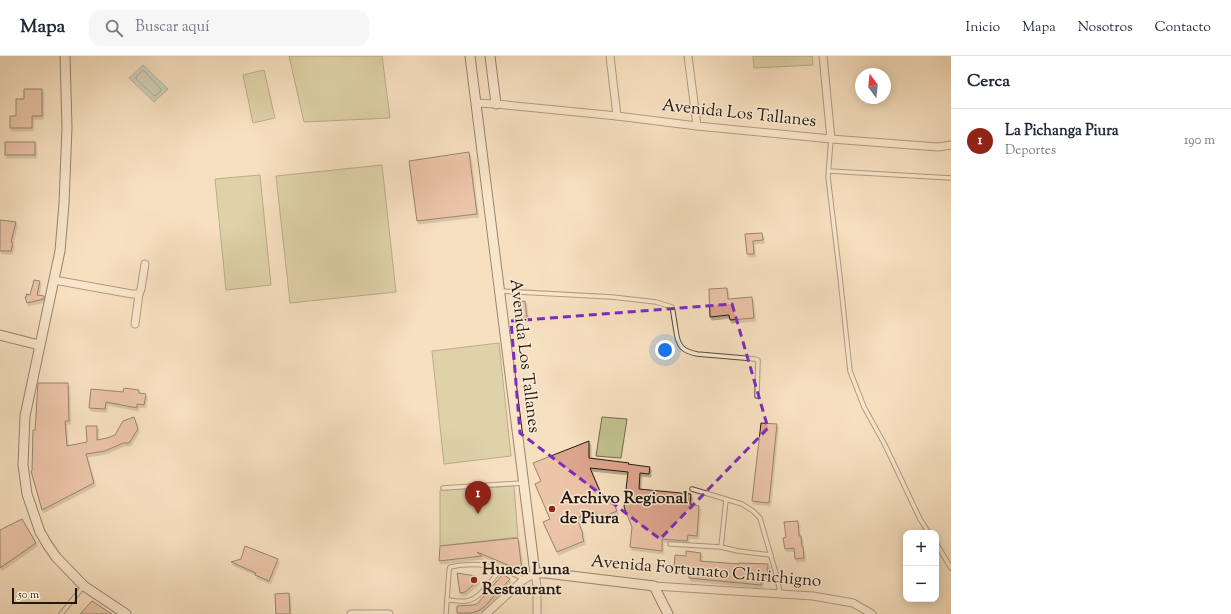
<!DOCTYPE html>
<html lang="es">
<meta charset="utf-8">
<style>
body{margin:0;font-family:"Sorts Mill Goudy",serif;background:#f6f6f7;color:#1f2937}
.controls{position:absolute;right:12px;bottom:12px;display:grid;overflow:hidden;border-radius:8px;box-shadow:0 2px 10px #0003}
.controls button{width:36px;height:36px;display:grid;place-items:center;padding:0;border:0;border-bottom:1px solid #e0e1e3;background:#fff;color:#1f2937;font:20px sans-serif}
.compass{position:absolute;left:855px;top:12px;width:36px;height:36px;border-radius:50%;background:#fff;box-shadow:0 2px 10px #0003;rotate:345deg}
.scale{position:absolute;left:12px;bottom:10px;width:65px;box-sizing:border-box;padding-left:4px;border:2px solid #221810;border-top:0;font-size:11px;line-height:14px;white-space:nowrap;color:#221810;-webkit-text-stroke:3px #faebd6;paint-order:stroke}
.you{position:absolute;left:665px;top:294px;width:14px;height:14px;margin:-10px;border:3px solid #fff;border-radius:50%;background:#1a73e8;box-shadow:0 0 0 6px #1a73e833}
.badge{display:grid;place-items:center;width:26px;height:26px;border-radius:50%;background:#8f2418;color:#fff;font-size:13px;font-weight:700}
.pin{position:absolute;translate:-50% -33px;filter:drop-shadow(0 1px 2px #0008)}
.pin::after{content:'';position:absolute;top:21px;width:14px;height:12px;background:inherit;clip-path:polygon(0 0,100% 0,50% 100%)}
.list{margin:0;padding:0;list-style:none}
h2{display:flex;justify-content:space-between;align-items:center;height:52px;margin:0;padding:0 16px;font-size:17px}
h2 small{font-size:13px;font-weight:400;color:#747a83}
.list li{display:grid;grid-template-columns:26px 1fr auto;gap:12px;align-items:center;box-sizing:border-box;height:64px;padding:0 16px;border-top:1px solid #e0e1e3}
.list b{display:block;font-size:15px;white-space:nowrap}
.list p{margin:0;font-size:13px;white-space:nowrap;color:#747a83}
.list em{font-size:13px;font-style:normal;color:#747a83}
.icon{flex:none;width:22px;height:22px;fill:none;stroke:currentColor;stroke-width:2;stroke-linecap:round;stroke-linejoin:round}
.map{position:relative;flex:none;width:951px;height:558px;overflow:hidden}
header{display:flex;align-items:center;gap:24px;box-sizing:border-box;height:56px;padding:0 20px;background:#fff;border-bottom:1px solid #e0e1e3}
header strong{font-size:19px}
nav{display:flex;gap:22px;margin-inline-start:auto;font-size:14px}
.search{width:280px;height:36px;background:#f6f6f7;display:flex;align-items:center;gap:10px;box-sizing:border-box;padding:0 14px;border-radius:12px;color:#747a83;font-size:15px}
main{display:flex}
aside{flex:1;background:#fff}
.map>svg:first-child{display:block}
.green{fill:#c2c18f;stroke:#726c50}
.water{fill:#9dbdb5;stroke:#6c7b73}
.lines{fill:none;stroke-linecap:round;stroke-linejoin:round}
.shore{stroke:#606a62;stroke-width:1}
.building{fill:#dea58e;stroke:#221810;filter:url(#shadow)}
.lane-casing{stroke:#574a3c;stroke-width:5.5}
.street-casing{stroke:#574a3c;stroke-width:9}
.secondary-casing{stroke:#221810;stroke-width:11}
.lane{stroke:#faebd6;stroke-width:3.5}
.street{stroke:#faebd6;stroke-width:7}
.secondary{stroke:#faebd6;stroke-width:9}
.marked{fill:none;stroke:#7b2cbf;stroke-width:3;stroke-dasharray:8 5;stroke-linejoin:round}
.poi-dot{fill:#8f2418;stroke:#faebd6;stroke-width:1.5}
.labels{text-anchor:middle;dominant-baseline:central;stroke-width:3;stroke-linejoin:round;paint-order:stroke}
.street-label{font-size:17px;fill:#221810;stroke:#faebd6}
.poi-label{font-size:17px;font-weight:bold;fill:#221810;stroke:#faebd6;text-anchor:start}
</style>
<header>
<strong>Mapa</strong>
<div class="search"><svg class="icon" aria-label="search" viewBox="0 0 24 24"><circle cx="10" cy="10" r="6"/><path d="M15 15l6 6"/></svg>Buscar aquí</div>
<nav><a>Inicio</a><a>Mapa</a><a>Nosotros</a><a>Contacto</a></nav>
</header>
<main>
<div class="map">
<svg width="951" height="558" viewBox="0 0 951 558">
<defs>
<filter id="shadow"><feDropShadow dx="1.5" dy="3" stdDeviation="0" flood-color="#0004"/></filter>
</defs>
<rect width="100%" height="100%" fill="#f7e0c0"/>
<filter id="stains"><feTurbulence type="fractalNoise" baseFrequency=".005" numOctaves="4"/><feColorMatrix values="0 0 0 0 .2 0 0 0 0 .09 0 0 0 0 .02 0 0 0 .5 -.17"/></filter>
<radialGradient id="worn" r=".72"><stop offset=".6" stop-color="#630" stop-opacity="0"/><stop offset="1" stop-color="#630" stop-opacity=".3"/></radialGradient>
<!-- green -->
<g class="green">
<path d="M289,0H382L390,62L304,66Z"/>
<path d="M753,0H812L813,9L754,12Z"/>
<path d="M264,14L275,62L253,67L243,19Z"/>
<path d="M382,109L396,236L290,247L276,120Z"/>
<path d="M260,119L271,229L226,234L215,123Z"/>
<path d="M499,287L511,400L444,408L432,295Z"/>
<path d="M602,361L627,363L621,402L596,400Z"/>
<path d="M514,430L518,481L440,490V434Z"/>
</g>
<!-- water -->
<path class="water" d="M143,9L168,33L154,46L129,22Z"/>
<g class="lines">
<!-- shore -->
<path class="shore" d="M144,15L161,33V35L155,40L153,39L136,23V21L142,15Z"/>
</g>
<!-- building -->
<g class="building">
<path d="M24,33H42V60H32V72H10V60H16V43H24Z"/>
<rect x="5" y="86" width="30" height="13"/>
<path d="M469,96L477,158L417,165L409,105Z"/>
<path d="M0,164L16,166L11,186L13,187L11,195H0Z"/>
<path d="M762,177L763,184L753,185L754,198H747L745,178Z"/>
<path d="M34,224L40,225L37,239L44,240V243L27,247L25,241L27,240L26,238L30,239Z"/>
<path d="M727,232L728,243L752,241L754,262L730,264L729,259L710,261L709,233Z"/>
<path d="M525,245L527,261L517,263L515,246Z"/>
<path d="M38,327H68L69,365H65L67,390L87,386L86,370H97V384L107,382L115,379L123,365L134,361L138,373L129,387H123L105,395L86,398L94,427L42,454L31,415H32L33,374H35Z"/>
<path d="M124,332L139,334V337L146,338L144,349L137,348V352L106,346L105,353L89,352L91,333L123,336Z"/>
<path d="M761,367L777,368L769,447L752,445Z"/>
<path d="M589,385V402L629,407L628,408L650,411L649,418L640,417L639,433L691,438L690,448L699,450L697,480L688,479L687,485L662,483V495L630,491L632,471L624,451L628,416L590,412L604,445L611,441L617,455L598,463L594,455L577,462L583,478L582,479L584,485L557,496L543,466L550,463L535,428L541,425L533,407Z"/>
<path d="M22,463L36,487L0,512V474Z"/>
<path d="M798,465L799,480H801L802,491H803L804,502L795,503L794,492L785,493L783,482L786,481L784,466Z"/>
<path d="M518,482L522,515L477,496L482,500L439,505L440,490Z"/>
<path d="M245,490L278,503L269,525L255,519L256,517L231,506L241,503Z"/>
<path d="M686,495L701,497L700,505L739,508V507L768,508L767,521L762,520L761,529L689,522L690,513L674,512L675,499L686,500Z"/>
<path d="M457,517L476,520L478,525L465,536L460,537Z"/>
<path d="M503,518L510,523L484,551L480,554L472,557H457V550L473,549L477,548Z"/>
<path d="M289,537L290,558H276L275,538Z"/>
<path d="M92,545L112,558H80Z"/>
</g>
<g class="lines">
<!-- lane casing -->
<g class="lane-casing">
<g id="lane">
<path d="M831,83L828,121L840,221L850,315L864,351L885,389L920,463L929,477"/>
<path d="M829,115L951,122"/>
<path d="M501,235L612,241L656,246L672,251L673,256C674,262 675,269 676,275C678,290 682,295 697,298L755,303L758,304L757,340"/>
<path d="M443,432L522,427"/>
<path d="M692,433L742,448L753,455L760,462L777,521L780,537"/>
<path d="M936,487L951,512"/>
<path d="M670,488L721,491L738,495L771,499"/>
<path d="M721,491L726,444"/>
<path d="M447,544C453,544 460,546 466,545C480,544 492,523 501,513"/>
<path d="M61,558L83,531"/>
<path d="M446,558L449,515L450,511C475,505 502,510 523,523"/>
</g>
</g>
<!-- street casing -->
<g class="street-casing">
<g id="street">
<path d="M610,0L617,60"/>
<path d="M688,0L697,70"/>
<path d="M823,0L831,83"/>
<path d="M477,47L496,48L617,60L697,70L831,83L938,91L951,89"/>
<path d="M54,224L132,238H139L141,233L145,208"/>
<path d="M135,268L139,238"/>
<path d="M654,530L813,540L853,547L872,558"/>
<path d="M351,558H389"/>
<path d="M486,558L522,525L535,517L537,531V558"/>
</g>
</g>
<!-- secondary casing -->
<g class="secondary-casing">
<g id="secondary">
<path d="M65,0L67,71L64,148L60,195L25,360L23,409L27,438L40,476L47,488L56,501L84,530L126,558"/>
<path d="M470,0L535,517H546L654,530L668,558"/>
<path d="M490,0L496,48"/>
<path d="M0,279L39,289"/>
</g>
</g>
<!-- lane -->
<use href="#lane" class="lane"/>
<!-- street -->
<use href="#street" class="street"/>
<!-- secondary -->
<use href="#secondary" class="secondary"/>
</g>
<!-- marked area -->
<path d="M0 0H951V558H0ZM732,248L768,372L660,483L520,377L511,265Z" fill="#f7e0c0" fill-opacity=".55" fill-rule="evenodd"/>
<path class="marked" d="M732,248L768,372L660,483L520,377L511,265Z"/>
<!-- markers -->
<g class="poi-dot">
<circle cx="552" cy="453" r="4"/>
<circle cx="474" cy="524" r="4"/>
</g>
<g class="labels">
<!-- street labels -->
<g class="street-label">
<text transform="translate(739 58) rotate(6)">Avenida Los Tallanes</text>
<text transform="translate(524 300) rotate(83)">Avenida Los Tallanes</text>
<text transform="translate(706 516) rotate(5)">Avenida Fortunato Chirichigno</text>
</g>
<!-- poi labels -->
<g class="poi-label">
<text x="560" y="443">Archivo Regional<tspan x="560" dy="20">de Piura</tspan></text>
<text x="482" y="514">Huaca Luna<tspan x="482" dy="20">Restaurant</tspan></text>
</g>
</g>
<rect width="100%" height="100%" filter="url(#stains)"/>
<rect width="100%" height="100%" fill="url(#worn)"/>
</svg>
<div class="controls">
<button>+</button>
<button>−</button>
</div>
<svg class="compass" viewBox="-18 -18 36 36"><path d="M0-13l5 13h-10z" fill="#e53935"/><path d="M0 13l5-13h-10z" fill="#747a83"/></svg>
<div class="scale">50 m</div>
<div class="you"></div>
<div class="pin badge" style="left:478px;top:458px">1</div>
</div>
<aside>
<h2>Cerca<small></small></h2>
<ul class="list">
<li><span class="badge">1</span><div><b>La Pichanga Piura</b><p>Deportes</p></div><em>190 m</em></li>
</ul>
</aside>
</main>
